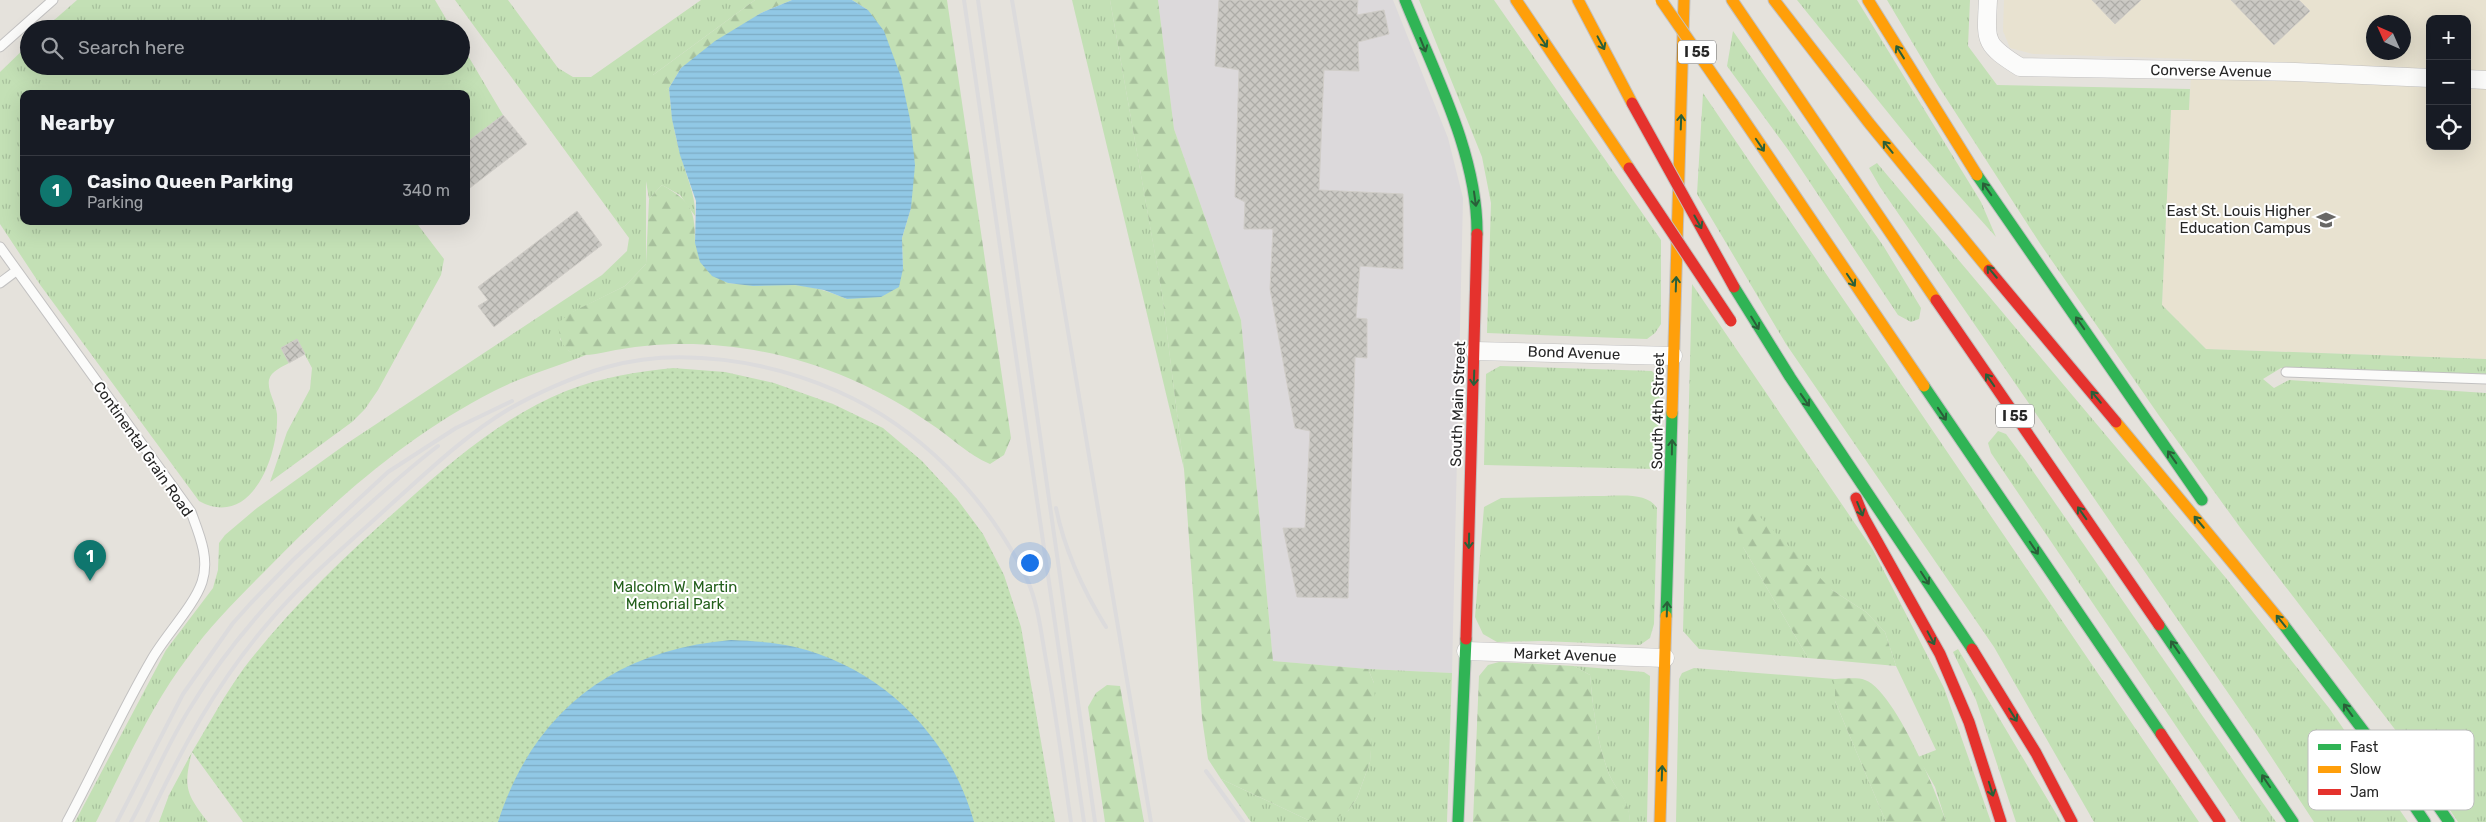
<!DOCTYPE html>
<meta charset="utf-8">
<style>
body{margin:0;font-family:Rubik,sans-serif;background:#20242c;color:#f1f3f6}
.controls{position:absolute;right:15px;top:15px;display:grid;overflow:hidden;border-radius:10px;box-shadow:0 5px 20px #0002}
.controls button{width:45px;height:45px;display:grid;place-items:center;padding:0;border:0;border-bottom:1px solid #363941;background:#171b24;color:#f1f3f6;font:25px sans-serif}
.compass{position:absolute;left:2366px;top:15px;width:45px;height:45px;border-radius:50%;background:#171b24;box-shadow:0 5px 20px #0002;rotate:315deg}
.you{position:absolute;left:1029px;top:562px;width:18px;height:18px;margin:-12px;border:4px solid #fff;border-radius:50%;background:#1a73e8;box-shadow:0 0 0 8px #1a73e833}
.badge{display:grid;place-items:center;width:32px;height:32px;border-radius:50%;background:#0f766e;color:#fff;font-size:16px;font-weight:700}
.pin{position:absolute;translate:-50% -41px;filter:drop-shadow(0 1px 2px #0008)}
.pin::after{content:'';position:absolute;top:26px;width:18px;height:15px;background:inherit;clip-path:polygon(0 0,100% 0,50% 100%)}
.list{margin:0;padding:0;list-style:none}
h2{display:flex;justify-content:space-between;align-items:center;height:65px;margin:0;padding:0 20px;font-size:21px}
h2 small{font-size:16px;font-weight:400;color:#9ea1a6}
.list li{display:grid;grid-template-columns:32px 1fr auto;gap:15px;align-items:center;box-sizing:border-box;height:70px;padding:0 20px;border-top:1px solid #363941}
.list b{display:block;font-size:19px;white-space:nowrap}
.list p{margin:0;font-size:16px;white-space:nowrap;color:#9ea1a6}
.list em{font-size:16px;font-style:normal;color:#9ea1a6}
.icon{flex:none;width:28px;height:28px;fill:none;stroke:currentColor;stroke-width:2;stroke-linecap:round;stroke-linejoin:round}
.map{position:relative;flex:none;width:2486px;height:822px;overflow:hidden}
.search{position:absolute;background:#171b24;box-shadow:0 5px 20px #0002;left:20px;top:20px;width:450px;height:55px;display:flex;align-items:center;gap:12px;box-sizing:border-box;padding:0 18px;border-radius:28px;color:#9ea1a6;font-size:19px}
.panel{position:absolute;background:#171b24;box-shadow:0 5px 20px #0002;left:20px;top:90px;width:450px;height:135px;border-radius:10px}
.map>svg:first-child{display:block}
.industrial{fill:#dcd9db}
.education{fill:#e8e2d0;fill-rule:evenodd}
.grass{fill:url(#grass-tufts)}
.forest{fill:url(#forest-firs)}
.park{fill:url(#park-dots)}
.water{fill:url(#water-rules)}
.building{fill:url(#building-cross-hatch);stroke:#d0cdc8}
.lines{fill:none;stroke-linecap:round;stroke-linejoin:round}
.lane-casing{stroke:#c2c1c1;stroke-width:11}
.street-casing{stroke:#c2c1c1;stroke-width:19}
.fast-casing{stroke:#c2c1c1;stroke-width:13}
.slow-casing{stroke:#c2c1c1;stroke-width:13}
.jam-casing{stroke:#c2c1c1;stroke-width:13}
.lane{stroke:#fbfbfa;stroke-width:9}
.street{stroke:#fbfbfa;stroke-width:18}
.fast{stroke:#30b455;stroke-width:11}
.slow{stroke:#ff9f0a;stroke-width:11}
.jam{stroke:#e5322d;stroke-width:11}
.rail{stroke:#dcdbdc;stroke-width:4}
.slow-bridge-casing{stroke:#c2c1bf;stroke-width:13;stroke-linecap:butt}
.jam-bridge-casing{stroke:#c2c1bf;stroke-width:13;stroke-linecap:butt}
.slow-bridge{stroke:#ff9f0a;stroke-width:11}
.jam-bridge{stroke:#e5322d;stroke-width:11}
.oneway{stroke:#2a5f39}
.labels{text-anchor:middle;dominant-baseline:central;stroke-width:4;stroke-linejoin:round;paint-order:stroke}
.shield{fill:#fff;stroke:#676767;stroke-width:1}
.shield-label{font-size:14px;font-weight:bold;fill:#262626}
.street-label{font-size:15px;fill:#262626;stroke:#fff}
.poi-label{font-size:15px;fill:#262626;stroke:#fff;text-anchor:end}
.park-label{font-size:15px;fill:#235f1b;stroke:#fff}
.key{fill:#fff;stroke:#bebebe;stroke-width:1}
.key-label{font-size:14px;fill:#262626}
</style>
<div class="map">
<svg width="2486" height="822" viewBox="0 0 2486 822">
<defs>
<pattern id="grass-tufts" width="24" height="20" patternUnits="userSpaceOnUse" patternTransform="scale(1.25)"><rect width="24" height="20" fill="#c3e0b5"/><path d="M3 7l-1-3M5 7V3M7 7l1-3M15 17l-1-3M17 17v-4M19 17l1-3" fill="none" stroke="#a7c09c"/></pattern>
<pattern id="forest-firs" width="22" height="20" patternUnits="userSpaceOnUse" patternTransform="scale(1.25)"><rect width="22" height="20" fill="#c3e0b5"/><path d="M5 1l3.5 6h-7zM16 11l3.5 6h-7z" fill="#a7c09c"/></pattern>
<pattern id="park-dots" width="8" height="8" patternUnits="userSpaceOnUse" patternTransform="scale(1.25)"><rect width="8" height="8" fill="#c3e0b5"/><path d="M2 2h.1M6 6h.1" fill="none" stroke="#a7c09c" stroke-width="1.8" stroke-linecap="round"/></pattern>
<pattern id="water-rules" width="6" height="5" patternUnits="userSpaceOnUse" patternTransform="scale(1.25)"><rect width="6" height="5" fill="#91c8e5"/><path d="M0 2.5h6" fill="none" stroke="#7dacc4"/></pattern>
<pattern id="building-cross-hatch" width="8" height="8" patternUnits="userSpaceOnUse" patternTransform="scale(1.25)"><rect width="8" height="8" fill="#cac8c3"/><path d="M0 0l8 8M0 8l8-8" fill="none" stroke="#adaca7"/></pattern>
</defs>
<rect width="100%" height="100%" fill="#e5e2dc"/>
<!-- industrial -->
<path class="industrial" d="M1158,0H1393L1448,138L1463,198L1452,673L1368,669L1273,661L1241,320L1174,129Z"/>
<!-- education -->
<path class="education" d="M2004,0H2486V359L2206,349L2162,305L2171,110H2189L2192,59L2033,54L2010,48L2003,31ZM2430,19H2467V146H2430ZM2374,22H2404V52H2374Z"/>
<!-- grass -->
<g class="grass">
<path d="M77,0H435L452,29H44Z"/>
<path d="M455,0H508L558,68L573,77H591L701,0H755L653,75L661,92L669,88C671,111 674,134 681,156C686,176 696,195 695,216L680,195L662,185L649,199L646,181V264L625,286L573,312L560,339L569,351L586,355C556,367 523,376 494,391C406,436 332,502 264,572C237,599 210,626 188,657C150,707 124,767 96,822H75L166,650L213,588L218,570L219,543L225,535L257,508L346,444L602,275L627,251L629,238Z"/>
<path d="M1072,0H1110L1162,293L1184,469Z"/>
<path d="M1419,0H1494L1661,240V324L1655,333L1647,339L1487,333L1491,203L1482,157Z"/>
<path d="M1797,0H1857L1981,202L1996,237L1919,151Z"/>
<path d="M1887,0H1970L1968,46L1997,85L2190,89L2189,110H2171L2162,305L2206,349L2486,359V374L2281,368L2263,379L2274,388L2289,380L2486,393V822H2458L2400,736L2242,530L2160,417L2041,245L1937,84Z"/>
<path d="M1733,31L1884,247L1921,308L1919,319L1911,322L1898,315L1789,151L1727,66Z"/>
<path d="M29,44V66H461V44L503,115L466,143V94H24V221H415L444,259L441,275L378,390L365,409L352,422L270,482L287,432L310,389L312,368L297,340L281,348L289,363C282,367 271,371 269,380C267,391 276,403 277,414C279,454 252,530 199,501L41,286L0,224V72Z"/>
<path d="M1703,93L2199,822H2094L1994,647L1786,344L1697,194Z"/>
<path d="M1877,163L2226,578L2329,708L2408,822H2314L2257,735L1880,187L1869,168Z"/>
<path d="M1692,284L1873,550L1944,688L1991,822H1946L1935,787L1918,757L1936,750L1896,666L1885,632L1866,612L1832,590L1743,547L1808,658L1699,649L1683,631Z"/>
<path d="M1500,366L1652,371L1658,378L1660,386L1657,469L1484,465L1486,374Z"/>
<path d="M1998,431L2006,434L2026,461L2276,822H2241L1991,453L1988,443Z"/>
<path d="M1594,496C1613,497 1646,490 1657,508L1654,624L1650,638L1640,645L1541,641L1497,642L1483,634L1475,617L1484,507L1501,498Z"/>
<path d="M1958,649L2061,822H2016L1976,700L1953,652Z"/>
<path d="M1574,666L1644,672L1650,676L1647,822H1630C1629,800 1617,792 1609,774C1597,743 1593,708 1590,675Z"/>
<path d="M1694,668L1835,679V701L1886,822H1676L1679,679L1682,673Z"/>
<path d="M1368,669L1452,673L1447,822H1251L1221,779L1308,820L1348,811L1357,798L1370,762L1374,683Z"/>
<path d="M192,752C183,787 186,794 208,822H159L169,795Z"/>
</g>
<!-- forest -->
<g class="forest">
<path d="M755,0H792L761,13L681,68L669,88L661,93L653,84V75Z"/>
<path d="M852,0H947L1011,438L1004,455L990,464C968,455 951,437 931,424C869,381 798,353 723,346C683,342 645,344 606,352C595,354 579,358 569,351C560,345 559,333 558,323L572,312L625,286L646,264L649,199L662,185C692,202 695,210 695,243L728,283C750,286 772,284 794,285C813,286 830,292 847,299L903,269L902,238L911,208L868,10Z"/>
<path d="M1110,0H1158L1174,129L1241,320L1273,661L1368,669L1374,683L1375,700L1370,762L1357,798L1348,811L1333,820H1308L1221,779L1208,759L1202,718L1184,469L1162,294Z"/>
<path d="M1745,511L1757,514L1832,590L1866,612L1885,632L1896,666L1808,658L1743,547L1735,523Z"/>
<path d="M1499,662L1574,666L1590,675C1593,708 1597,743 1609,774C1617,792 1630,800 1630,822H1473L1479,676L1488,665Z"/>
<path d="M1835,679C1844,679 1857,677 1865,680C1894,690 1937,793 1946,822H1886L1835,701Z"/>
<path d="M1107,685L1120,686L1144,822H1105L1088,707L1096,693Z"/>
</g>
<!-- park -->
<path class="park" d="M673,368L725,372L774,383L833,404L883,428L922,461L957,499L983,534L1004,575L1021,627L1055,822H243L192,752C209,724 225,694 244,668C291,607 347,554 405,503C453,460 506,415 566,391C601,377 637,372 673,368Z"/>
<!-- water -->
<g class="water">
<path d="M792,0H852L868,10L884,31L901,77L910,119L915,165L911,208L902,238L903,269L899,287L881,297L847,299L824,290L795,285L753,286L728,283L712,276L700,262L695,243L696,201L680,155L672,119L669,88L681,68L715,41L761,13Z"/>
<path d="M731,640C752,641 774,642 795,647C882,668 950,736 974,822H498C534,710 615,650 731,640Z"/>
</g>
<!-- building -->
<g class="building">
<path d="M1219,0H1358L1357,15L1384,10L1389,34L1358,42L1359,71L1324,70L1319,190L1403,194V269L1360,266L1356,318L1367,319V358L1355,357L1348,598L1297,597L1283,528H1305L1310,431L1295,428L1270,289L1273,229H1244L1245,202L1235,197L1239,70L1215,66Z"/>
<path d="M2092,0H2141L2115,24Z"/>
<path d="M2231,0H2299L2310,11L2274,45Z"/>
<path d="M503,115L527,144L466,191V143Z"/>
<path d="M577,211L602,245L494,327L478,306L488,300L478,287Z"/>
<path d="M297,339L305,354L289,363L281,348Z"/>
</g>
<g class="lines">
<!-- lane casing -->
<g class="lane-casing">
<g id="lane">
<path d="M0,47L53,0"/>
<path d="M0,247L191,512C199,534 210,558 202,582C194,606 165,636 152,659C121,712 96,768 67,822"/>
<path d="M0,283L16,271"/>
<path d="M2286,372L2486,379"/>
</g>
</g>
<!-- street casing -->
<g class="street-casing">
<g id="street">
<path d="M1988,0C1986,41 1983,44 2020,67L2295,72L2430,78"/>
<path d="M2467,79L2486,80"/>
<path d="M1475,351L1673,356"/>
<path d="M1466,651L1665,658"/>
</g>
</g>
<!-- fast casing -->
<g class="fast-casing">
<g id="fast">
<path d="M1405,0C1434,72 1478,155 1477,234"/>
<path d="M1977,175L2202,500"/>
<path d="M1734,287L1790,377L1972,649"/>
<path d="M1924,386L2161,734"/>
<path d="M1666,616L1672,413"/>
<path d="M2283,624L2365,733L2425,822"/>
<path d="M2159,625L2293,822"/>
<path d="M2418,777L2449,822"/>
<path d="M1458,822L1466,639"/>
</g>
</g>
<!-- slow casing -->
<g class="slow-casing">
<g id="slow">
<path d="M1516,0L1629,168"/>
<path d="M1578,0L1632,103"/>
<path d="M1732,0L1936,300"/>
<path d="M1774,0L1869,123L1989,270"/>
<path d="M1868,0L1977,175"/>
<path d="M1733,104L1924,386"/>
<path d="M1672,413L1684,0"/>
<path d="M2116,422L2283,624"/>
<path d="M1660,822L1666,616"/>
</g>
</g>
<!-- jam casing -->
<g class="jam-casing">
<g id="jam">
<path d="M1989,270L2116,422"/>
<path d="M1936,300L2159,625"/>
<path d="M1856,498L1864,518L1940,654L1969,722L2001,822"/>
<path d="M1466,639L1477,234"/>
<path d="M1972,649L2036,753L2072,822"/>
<path d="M2161,734L2220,822"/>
</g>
</g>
<!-- lane -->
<use href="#lane" class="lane"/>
<!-- street -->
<use href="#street" class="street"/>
<!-- fast -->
<use href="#fast" class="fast"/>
<!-- slow -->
<use href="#slow" class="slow"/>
<!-- jam -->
<use href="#jam" class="jam"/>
<!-- rail -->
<g class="rail">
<path d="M964,0L1084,822"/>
<path d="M978,0L1095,822"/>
<path d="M1012,0L1151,822"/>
<path d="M1056,508C1065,552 1083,590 1106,627"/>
<path d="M1206,771L1243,822"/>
<path d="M117,822L183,694L233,623L251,603L293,560L388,472L456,428L512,401"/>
<path d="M131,822C152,783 168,742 192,705C233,637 287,581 344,527C375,499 405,471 438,446"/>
<path d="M147,822C181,750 217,682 269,622C304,580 347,545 387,508C426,473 464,436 509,409C537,393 575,376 607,367C679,346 769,361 837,391C919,427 986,496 1026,577C1038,602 1041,633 1046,660C1056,714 1063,768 1071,822"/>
</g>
<!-- slow-bridge casing -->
<g class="slow-bridge-casing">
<path id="slow-bridge" d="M1661,0L1733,104"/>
</g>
<!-- jam-bridge casing -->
<g class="jam-bridge-casing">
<g id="jam-bridge">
<path d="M1632,103L1734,287"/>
<path d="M1629,168L1731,321"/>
</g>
</g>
<!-- slow-bridge -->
<use href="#slow-bridge" class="slow-bridge"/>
<!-- jam-bridge -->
<use href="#jam-bridge" class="jam-bridge"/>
</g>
<!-- one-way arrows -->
<defs><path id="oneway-shaft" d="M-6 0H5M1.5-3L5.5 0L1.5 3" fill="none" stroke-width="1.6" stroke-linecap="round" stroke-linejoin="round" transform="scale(1.25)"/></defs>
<g class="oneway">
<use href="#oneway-shaft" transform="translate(1543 41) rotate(56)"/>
<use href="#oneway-shaft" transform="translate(1601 43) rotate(62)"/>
<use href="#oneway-shaft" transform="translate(1423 45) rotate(68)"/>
<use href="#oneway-shaft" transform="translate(1900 52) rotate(-122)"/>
<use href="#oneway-shaft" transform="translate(1681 122) rotate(-88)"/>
<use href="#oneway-shaft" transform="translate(1760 145) rotate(56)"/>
<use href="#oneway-shaft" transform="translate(1888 147) rotate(-129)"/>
<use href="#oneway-shaft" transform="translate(1987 189) rotate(-125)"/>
<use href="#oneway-shaft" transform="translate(1475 199) rotate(82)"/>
<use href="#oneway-shaft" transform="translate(1698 222) rotate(61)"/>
<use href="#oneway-shaft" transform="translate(1992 272) rotate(-130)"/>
<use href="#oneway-shaft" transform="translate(1851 280) rotate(56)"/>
<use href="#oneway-shaft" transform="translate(1676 284) rotate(-88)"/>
<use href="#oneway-shaft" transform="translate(1755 323) rotate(59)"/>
<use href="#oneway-shaft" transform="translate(2080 323) rotate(-125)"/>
<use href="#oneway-shaft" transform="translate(1474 378) rotate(92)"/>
<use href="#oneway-shaft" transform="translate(1990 380) rotate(-125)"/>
<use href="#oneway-shaft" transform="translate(2096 397) rotate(-130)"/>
<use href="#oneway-shaft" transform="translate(1805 400) rotate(55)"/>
<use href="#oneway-shaft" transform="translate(1942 414) rotate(56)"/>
<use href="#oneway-shaft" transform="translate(1672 447) rotate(-89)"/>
<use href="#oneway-shaft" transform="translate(2172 457) rotate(-125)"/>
<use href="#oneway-shaft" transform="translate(1860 509) rotate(68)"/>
<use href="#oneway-shaft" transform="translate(2082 513) rotate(-125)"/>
<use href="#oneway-shaft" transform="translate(2199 522) rotate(-130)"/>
<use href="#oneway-shaft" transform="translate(1469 541) rotate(91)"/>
<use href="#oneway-shaft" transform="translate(2034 548) rotate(56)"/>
<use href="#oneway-shaft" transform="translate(1925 578) rotate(57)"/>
<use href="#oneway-shaft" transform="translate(1667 609) rotate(-88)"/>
<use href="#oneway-shaft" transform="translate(2281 621) rotate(-129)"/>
<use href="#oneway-shaft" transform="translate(1931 638) rotate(62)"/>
<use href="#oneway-shaft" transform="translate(2175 647) rotate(-125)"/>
<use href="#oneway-shaft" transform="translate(2348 710) rotate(-126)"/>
<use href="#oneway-shaft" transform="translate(2013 715) rotate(58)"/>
<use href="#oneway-shaft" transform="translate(1662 773) rotate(-88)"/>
<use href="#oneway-shaft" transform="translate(2266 781) rotate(-124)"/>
<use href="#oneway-shaft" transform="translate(1991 789) rotate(73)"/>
</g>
<!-- icons -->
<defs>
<g id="university-bare" transform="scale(1.5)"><path d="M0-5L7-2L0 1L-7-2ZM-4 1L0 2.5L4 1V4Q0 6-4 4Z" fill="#696866" stroke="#fff" stroke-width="2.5" paint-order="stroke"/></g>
</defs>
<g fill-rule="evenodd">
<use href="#university-bare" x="2326" y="220"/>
</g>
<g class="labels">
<!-- shield labels -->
<g class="shield">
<rect x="1678" y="40.5" width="38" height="23" rx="4"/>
<rect x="1996" y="404.5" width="38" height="23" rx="4"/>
</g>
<g class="shield-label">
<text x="1697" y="52">I 55</text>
<text x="2015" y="416">I 55</text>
</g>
<!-- street labels -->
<g class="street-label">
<text transform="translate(2211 71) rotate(1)">Converse Avenue</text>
<text transform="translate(1574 353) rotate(2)">Bond Avenue</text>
<text transform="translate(1458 404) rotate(-88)">South Main Street</text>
<text transform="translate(1658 411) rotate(-89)">South 4th Street</text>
<text transform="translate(143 449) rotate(55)">Continental Grain Road</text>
<text transform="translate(1565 655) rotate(2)">Market Avenue</text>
</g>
<!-- poi labels -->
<g class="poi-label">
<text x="2311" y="211">East St. Louis Higher<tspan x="2311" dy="17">Education Campus</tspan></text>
</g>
<!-- park labels -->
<g class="park-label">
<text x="675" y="587">Malcolm W. Martin<tspan x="675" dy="17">Memorial Park</tspan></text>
</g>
</g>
<!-- legend -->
<rect x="2308" y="730" width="166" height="80" rx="8" class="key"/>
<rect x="2318" y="744" width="23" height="6" fill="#30b455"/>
<rect x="2318" y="766" width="23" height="7" fill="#ff9f0a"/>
<rect x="2318" y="789" width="23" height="6" fill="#e5322d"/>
<g class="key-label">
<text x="2350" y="752">Fast</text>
<text x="2350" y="774">Slow</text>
<text x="2350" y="797">Jam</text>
</g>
</svg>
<div class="controls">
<button>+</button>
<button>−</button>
<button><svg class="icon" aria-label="locate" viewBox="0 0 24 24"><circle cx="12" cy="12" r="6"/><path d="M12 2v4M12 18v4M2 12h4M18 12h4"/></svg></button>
</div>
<svg class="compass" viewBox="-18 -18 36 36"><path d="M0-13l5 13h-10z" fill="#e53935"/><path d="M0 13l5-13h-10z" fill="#9ea1a6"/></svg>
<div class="you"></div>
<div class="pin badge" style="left:90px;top:581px">1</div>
<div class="search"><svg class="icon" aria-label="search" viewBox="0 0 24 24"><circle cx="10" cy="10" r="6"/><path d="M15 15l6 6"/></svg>Search here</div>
<section class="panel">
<h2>Nearby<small></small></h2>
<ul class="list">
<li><span class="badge">1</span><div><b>Casino Queen Parking</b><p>Parking</p></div><em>340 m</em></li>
</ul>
</section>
</div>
